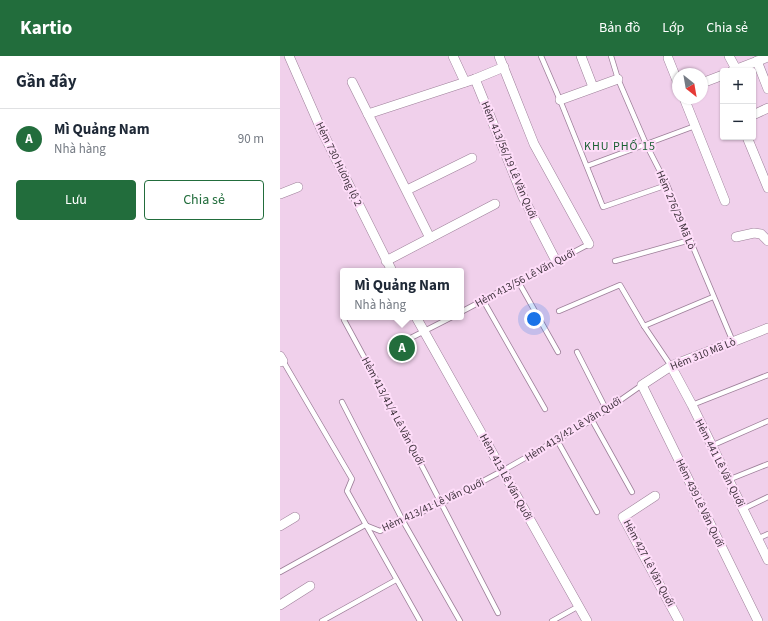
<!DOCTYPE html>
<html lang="vi">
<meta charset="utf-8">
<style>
body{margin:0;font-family:"Source Sans 3",sans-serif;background:#f6f6f7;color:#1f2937}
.controls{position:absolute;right:12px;top:12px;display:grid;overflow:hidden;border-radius:4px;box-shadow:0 1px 3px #0004}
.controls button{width:36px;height:36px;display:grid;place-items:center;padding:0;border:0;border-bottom:1px solid #e0e1e3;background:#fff;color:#1f2937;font:20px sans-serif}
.compass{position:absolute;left:392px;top:12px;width:36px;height:36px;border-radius:50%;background:#fff;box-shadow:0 1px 3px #0004;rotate:149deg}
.you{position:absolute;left:254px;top:263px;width:14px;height:14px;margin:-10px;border:3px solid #fff;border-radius:50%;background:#1a73e8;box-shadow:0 0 0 6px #1a73e833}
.badge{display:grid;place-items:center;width:26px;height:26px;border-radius:50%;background:#226d3c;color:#fff;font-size:13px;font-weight:700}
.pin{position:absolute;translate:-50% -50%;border:2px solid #fff;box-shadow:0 1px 4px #0006}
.popup{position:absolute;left:60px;top:212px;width:124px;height:52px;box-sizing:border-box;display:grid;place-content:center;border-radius:4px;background:#fff;filter:drop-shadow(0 1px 3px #0005);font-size:13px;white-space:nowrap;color:#747a83}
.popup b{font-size:15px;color:#1f2937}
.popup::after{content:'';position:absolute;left:50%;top:100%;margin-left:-8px;border:8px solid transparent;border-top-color:#fff}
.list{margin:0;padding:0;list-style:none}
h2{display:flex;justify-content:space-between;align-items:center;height:52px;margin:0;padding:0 16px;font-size:17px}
h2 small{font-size:13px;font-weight:400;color:#747a83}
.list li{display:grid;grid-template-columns:26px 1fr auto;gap:12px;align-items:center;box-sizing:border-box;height:60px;padding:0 16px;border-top:1px solid #e0e1e3}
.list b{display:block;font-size:15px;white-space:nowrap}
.list p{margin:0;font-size:13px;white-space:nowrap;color:#747a83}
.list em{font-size:13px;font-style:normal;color:#747a83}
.actions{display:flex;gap:8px;padding:12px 16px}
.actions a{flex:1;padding:9px 0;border:1px solid #226d3c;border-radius:4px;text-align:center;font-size:14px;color:#226d3c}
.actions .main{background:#226d3c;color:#fff}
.map{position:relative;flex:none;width:488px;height:565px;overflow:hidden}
header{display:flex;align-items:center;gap:24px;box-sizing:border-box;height:56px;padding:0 20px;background:#226d3c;color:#fff}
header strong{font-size:19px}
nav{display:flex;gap:22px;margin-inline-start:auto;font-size:14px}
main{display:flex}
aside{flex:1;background:#fff}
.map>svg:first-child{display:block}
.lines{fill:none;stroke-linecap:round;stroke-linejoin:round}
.lane-casing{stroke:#9d7f99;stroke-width:6}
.street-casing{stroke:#9d7f99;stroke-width:10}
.lane{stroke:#fff;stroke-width:4.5}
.street{stroke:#fff;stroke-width:9}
.labels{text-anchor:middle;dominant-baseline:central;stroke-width:4;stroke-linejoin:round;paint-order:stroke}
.street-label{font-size:11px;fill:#40343e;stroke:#feddf9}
.neighbourhood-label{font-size:12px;letter-spacing:1px;fill:#1b6033;stroke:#feddf9}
</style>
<header>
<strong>Kartio</strong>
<nav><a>Bản đồ</a><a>Lớp</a><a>Chia sẻ</a></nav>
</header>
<main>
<aside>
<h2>Gần đây<small></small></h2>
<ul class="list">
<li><span class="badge">A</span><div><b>Mì Quảng Nam</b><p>Nhà hàng</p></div><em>90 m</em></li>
</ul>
<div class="actions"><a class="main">Lưu</a><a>Chia sẻ</a></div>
</aside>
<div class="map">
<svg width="488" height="565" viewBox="0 0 488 565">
<rect width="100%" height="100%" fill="#f0d0eb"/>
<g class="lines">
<!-- lane casing -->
<g class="lane-casing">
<g id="lane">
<path d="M261,0L280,44L323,151L387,129"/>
<path d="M331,0L338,23L366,88L387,129L453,286"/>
<path d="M307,110L415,70"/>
<path d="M335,205L410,184"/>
<path d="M238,225L278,296"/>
<path d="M203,244L265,353"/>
<path d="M279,255L340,229L364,270L391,310"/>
<path d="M181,256L309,188"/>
<path d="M64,264L116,360L218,557"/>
<path d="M364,270L433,241"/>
<path d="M113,291L172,261"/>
<path d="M297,296L326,353"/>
<path d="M3,305L72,423L67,435L140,565"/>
<path d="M62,346L123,465L180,565"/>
<path d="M412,349L488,319"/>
<path d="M312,364L352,436"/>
<path d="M277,384L317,456"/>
<path d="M431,390L488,365"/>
<path d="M448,424L488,408"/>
<path d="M463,453L488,441"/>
<path d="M477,483L488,478"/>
<path d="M0,516L85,469L100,475L162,447L222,415L312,364L362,329"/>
<path d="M42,565L116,524"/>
<path d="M272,565L299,550"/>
</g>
</g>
<!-- street casing -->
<g class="street-casing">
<g id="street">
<path d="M9,0L41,73L112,215"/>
<path d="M173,0L185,26"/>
<path d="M219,0L254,88L309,188"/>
<path d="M301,0L313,31"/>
<path d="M449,0L456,13"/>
<path d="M388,2L398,27"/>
<path d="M477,5L488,33"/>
<path d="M452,15L488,1"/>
<path d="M195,23L243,141L276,205"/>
<path d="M72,26L150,182"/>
<path d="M422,27L443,19"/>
<path d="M404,42L445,145"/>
<path d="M280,44L338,23"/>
<path d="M88,58L195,23L224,11"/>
<path d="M473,59L488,52"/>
<path d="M467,81L488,132"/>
<path d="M127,134L192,102"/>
<path d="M0,138L18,131"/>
<path d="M456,181L474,177L481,178L488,185"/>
<path d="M106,205L215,148"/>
<path d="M136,261L307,565"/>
<path d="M0,300L3,305L0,306"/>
<path d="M391,310L412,349L488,504"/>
<path d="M375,440L343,461L399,565"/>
<path d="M0,470L15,461"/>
<path d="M0,549L30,530"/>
<path d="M478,565L362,329L391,310L488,272"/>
</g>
</g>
<!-- lane -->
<use href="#lane" class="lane"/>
<!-- street -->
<use href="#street" class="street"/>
</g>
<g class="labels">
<!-- street labels -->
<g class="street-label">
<text transform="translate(229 104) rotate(67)">Hẻm 413/56/19 Lê Văn Quới</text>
<text transform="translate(59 108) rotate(64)">Hẻm 730 Hương lộ 2</text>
<text transform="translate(396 154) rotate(67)">Hẻm 276/29 Mã Lò</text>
<text transform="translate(245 222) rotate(-28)">Hẻm 413/56 Lê Văn Quới</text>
<text transform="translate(423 298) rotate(-22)">Hẻm 310 Mã Lò</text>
<text transform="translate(113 355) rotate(62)">Hẻm 413/41/4 Lê Văn Quới</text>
<text transform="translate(293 373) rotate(-32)">Hẻm 413/42 Lê Văn Quới</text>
<text transform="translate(440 407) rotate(63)">Hẻm 441 Lê Văn Quới</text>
<text transform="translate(226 421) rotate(61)">Hẻm 413 Lê Văn Quới</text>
<text transform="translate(420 447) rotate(64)">Hẻm 439 Lê Văn Quới</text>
<text transform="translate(153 449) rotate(-25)">Hẻm 413/41 Lê Văn Quới</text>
<text transform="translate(369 507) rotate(62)">Hẻm 427 Lê Văn Quới</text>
</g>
<!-- neighbourhood labels -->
<g class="neighbourhood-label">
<text x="340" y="90">KHU PHỐ 15</text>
</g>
</g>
</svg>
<div class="controls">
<button>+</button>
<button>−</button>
</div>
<svg class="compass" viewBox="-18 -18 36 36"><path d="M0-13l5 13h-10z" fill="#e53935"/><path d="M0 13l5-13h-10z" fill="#747a83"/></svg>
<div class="you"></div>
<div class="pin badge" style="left:122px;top:292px">A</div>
<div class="popup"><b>Mì Quảng Nam</b>Nhà hàng</div>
</div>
</main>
